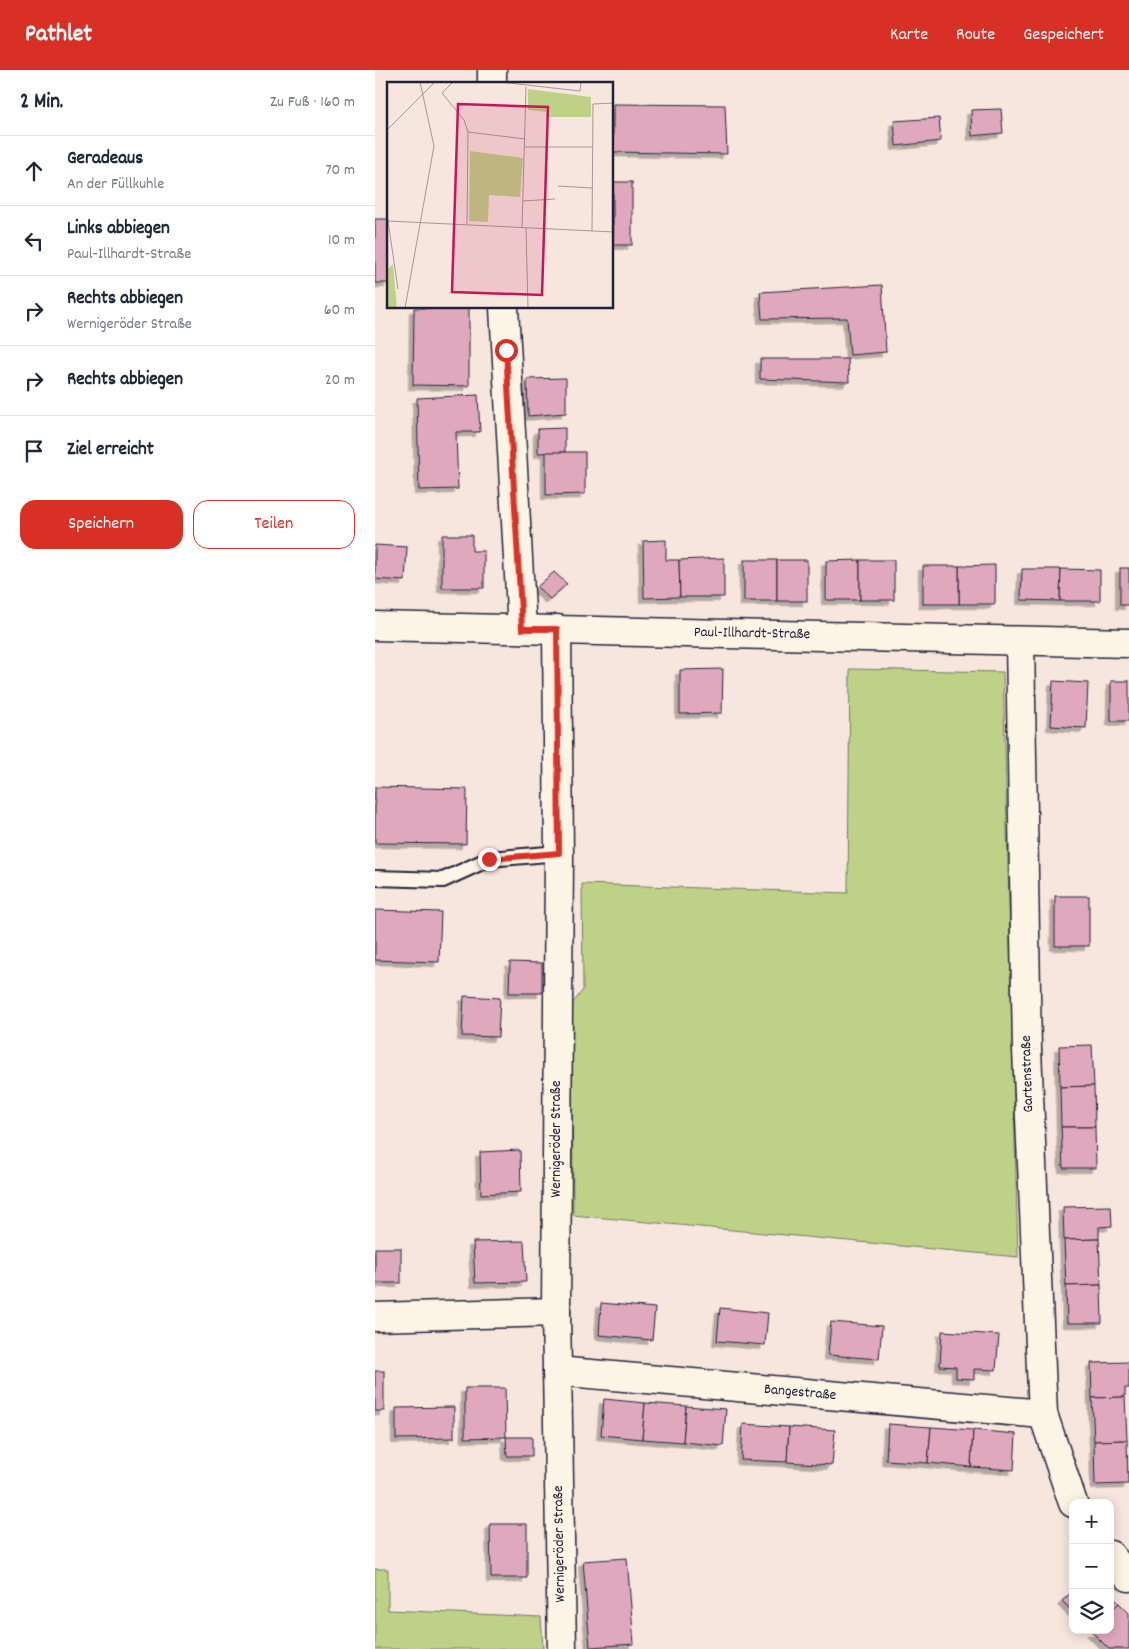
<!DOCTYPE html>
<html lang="de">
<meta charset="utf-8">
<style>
body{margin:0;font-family:Dekko,sans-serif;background:#f6f6f7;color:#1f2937}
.controls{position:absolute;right:15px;bottom:15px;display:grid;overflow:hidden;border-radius:10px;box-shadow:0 2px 12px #0003}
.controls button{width:45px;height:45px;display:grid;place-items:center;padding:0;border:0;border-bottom:1px solid #e0e1e3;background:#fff;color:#1f2937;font:25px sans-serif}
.stop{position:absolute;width:15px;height:15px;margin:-11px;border:4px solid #d93025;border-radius:50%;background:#fff}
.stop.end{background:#d93025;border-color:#fff;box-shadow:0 1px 5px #0008}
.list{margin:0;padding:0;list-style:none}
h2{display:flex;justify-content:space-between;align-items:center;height:65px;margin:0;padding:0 20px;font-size:21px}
h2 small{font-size:16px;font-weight:400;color:#747a83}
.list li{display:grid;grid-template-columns:32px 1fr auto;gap:15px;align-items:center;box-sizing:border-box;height:70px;padding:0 20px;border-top:1px solid #e0e1e3}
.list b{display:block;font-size:19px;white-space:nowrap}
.list p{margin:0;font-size:16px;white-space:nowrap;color:#747a83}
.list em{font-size:16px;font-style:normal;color:#747a83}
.actions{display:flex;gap:10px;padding:15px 20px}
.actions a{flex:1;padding:11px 0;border:1px solid #d93025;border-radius:15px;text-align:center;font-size:18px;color:#d93025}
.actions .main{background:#d93025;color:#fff}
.icon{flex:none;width:28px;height:28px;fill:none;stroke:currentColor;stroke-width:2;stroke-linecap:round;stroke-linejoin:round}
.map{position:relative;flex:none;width:754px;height:1579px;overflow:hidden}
header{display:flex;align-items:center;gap:30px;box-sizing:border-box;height:70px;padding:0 25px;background:#d93025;color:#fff}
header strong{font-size:24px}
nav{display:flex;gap:28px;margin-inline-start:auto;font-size:18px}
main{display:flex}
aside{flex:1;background:#fff}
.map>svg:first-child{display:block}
.green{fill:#bed287;stroke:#707a61}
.building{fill:#e0a8bc;stroke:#22223b;filter:url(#shadow)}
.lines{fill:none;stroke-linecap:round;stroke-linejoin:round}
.service-casing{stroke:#22223b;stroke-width:18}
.minor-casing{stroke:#22223b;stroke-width:31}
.tertiary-casing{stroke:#22223b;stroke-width:31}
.service{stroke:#fcf5e5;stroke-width:14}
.minor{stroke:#fcf5e5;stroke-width:28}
.tertiary{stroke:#fcf5e5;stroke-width:28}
.route{stroke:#d93025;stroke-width:6}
.labels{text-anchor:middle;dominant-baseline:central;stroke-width:4;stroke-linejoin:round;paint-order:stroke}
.street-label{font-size:15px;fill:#22223b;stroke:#fcf5e5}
.inset-road{fill:none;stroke:#a1989c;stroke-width:1}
.view{fill:#c2185b;fill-opacity:0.15;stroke:#c2185b;stroke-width:2.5}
.inset-edge{fill:none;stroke:#22223b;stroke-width:2.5}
</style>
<header>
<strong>Pathlet</strong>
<nav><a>Karte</a><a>Route</a><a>Gespeichert</a></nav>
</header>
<main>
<aside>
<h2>2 Min.<small>Zu Fuß · 160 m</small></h2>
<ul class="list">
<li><svg class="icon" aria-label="ahead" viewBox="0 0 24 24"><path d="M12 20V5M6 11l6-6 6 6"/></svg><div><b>Geradeaus</b><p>An der Füllkuhle</p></div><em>70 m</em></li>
<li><svg class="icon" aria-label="left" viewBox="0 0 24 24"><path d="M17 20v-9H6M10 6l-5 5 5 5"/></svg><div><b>Links abbiegen</b><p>Paul-Illhardt-Straße</p></div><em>10 m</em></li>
<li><svg class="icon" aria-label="right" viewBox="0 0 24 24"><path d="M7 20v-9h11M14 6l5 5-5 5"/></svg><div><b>Rechts abbiegen</b><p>Wernigeröder Straße</p></div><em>60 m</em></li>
<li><svg class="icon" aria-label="right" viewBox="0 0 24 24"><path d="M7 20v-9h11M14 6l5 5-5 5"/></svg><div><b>Rechts abbiegen</b></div><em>20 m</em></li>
<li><svg class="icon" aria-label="arrive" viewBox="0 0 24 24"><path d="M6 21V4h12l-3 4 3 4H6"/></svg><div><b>Ziel erreicht</b></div></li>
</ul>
<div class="actions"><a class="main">Speichern</a><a>Teilen</a></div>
</aside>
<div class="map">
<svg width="754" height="1579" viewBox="0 0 754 1579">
<defs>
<filter id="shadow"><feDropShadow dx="-4.5" dy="4.5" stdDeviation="0" flood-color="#0004"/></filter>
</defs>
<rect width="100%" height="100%" fill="#f6e6dd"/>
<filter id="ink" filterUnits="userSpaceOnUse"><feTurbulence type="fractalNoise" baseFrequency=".02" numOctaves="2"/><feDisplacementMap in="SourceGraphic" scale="10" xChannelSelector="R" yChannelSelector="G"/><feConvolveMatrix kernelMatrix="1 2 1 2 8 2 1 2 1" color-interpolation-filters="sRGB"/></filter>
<g filter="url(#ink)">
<!-- green -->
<g class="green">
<path d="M475,599L628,602L643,1187L198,1145L197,934L208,920L207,814L473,823Z"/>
<path d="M0,1499H13V1540L166,1547L168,1579H0Z"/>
</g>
<!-- building -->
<g class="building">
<path d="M238,34L350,35L352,84L238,82Z"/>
<path d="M626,39L628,63L597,66L596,40Z"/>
<path d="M564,48L566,71L521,76L519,51Z"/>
<rect x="238" y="112" width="19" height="63"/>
<rect x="0" y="149" width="14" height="64"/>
<path d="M507,215L511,282L475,285L472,248L387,249L385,222Z"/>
<path d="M39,238H94V316L38,315Z"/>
<path d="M385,289H473L474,312L385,309Z"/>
<path d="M191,308V343L153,346L152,309Z"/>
<path d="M103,325L105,362H81L83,419L44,420L42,328Z"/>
<path d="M190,358V382L163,383V359Z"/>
<path d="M171,382H210V424L171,425Z"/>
<path d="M67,465H97V481H109V518H67Z"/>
<path d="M291,470V490H304L305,527L269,528L268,471Z"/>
<path d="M0,475L32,477L30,511L0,509Z"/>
<path d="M349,488V527H305L304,490Z"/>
<rect x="369" y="490" width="33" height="41"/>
<rect x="402" y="490" width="30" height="41"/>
<path d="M485,490V530H451V491Z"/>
<rect x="485" y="490" width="34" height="40"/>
<path d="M620,495V534H584V496Z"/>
<rect x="548" y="496" width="36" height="38"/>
<rect x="745" y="498" width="9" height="37"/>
<path d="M647,499H686L685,531L646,530Z"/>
<path d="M686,499L725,500V531H685Z"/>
<path d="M179,502L192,514L175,529L162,517Z"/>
<path d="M348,599L347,643L305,644V600Z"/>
<path d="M678,611L713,613L711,658L676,656Z"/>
<rect x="736" y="611" width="18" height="40"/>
<path d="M0,717L92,719L91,774L0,773Z"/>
<rect x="680" y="826" width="34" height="50"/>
<path d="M0,840L66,842L64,892L0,890Z"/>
<path d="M135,892L167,893V923H134Z"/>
<path d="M89,926L125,928L123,967L87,966Z"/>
<path d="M717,975L719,1016L685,1017L684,976Z"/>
<path d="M719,1016L720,1057H686L685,1017Z"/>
<path d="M686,1057H720L721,1098H688Z"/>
<path d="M145,1080L146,1122L106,1124L105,1082Z"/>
<path d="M736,1136L737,1156L724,1157V1169L689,1170L688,1137Z"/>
<path d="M724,1169L726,1215L691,1216L689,1170Z"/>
<path d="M149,1171L151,1212L100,1213L98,1172Z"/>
<rect x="0" y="1178" width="26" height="35"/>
<path d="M726,1215L727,1253H692L691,1216Z"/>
<path d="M226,1233L280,1238L277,1270L224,1265Z"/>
<path d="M345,1238L393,1243L390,1275L342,1271Z"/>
<path d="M456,1252L507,1256L504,1289L453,1285Z"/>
<path d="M567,1261L624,1265L621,1300L599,1299V1309L581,1308V1297L565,1296Z"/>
<path d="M754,1292V1318H750V1327L717,1328L716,1293Z"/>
<rect x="0" y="1301" width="9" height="40"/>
<path d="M90,1318H130L131,1367L90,1368Z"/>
<path d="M750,1327L752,1370L719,1371L717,1328Z"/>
<path d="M229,1329L270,1333L267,1369L226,1365Z"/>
<path d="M270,1333L311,1336L308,1372L267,1369Z"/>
<path d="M311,1336L351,1339L348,1376L308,1372Z"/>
<path d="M79,1337V1368L21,1369V1338Z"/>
<path d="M368,1354L414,1357L412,1392L366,1390Z"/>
<path d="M513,1354L556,1357L553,1393L511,1390Z"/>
<path d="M414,1357L460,1360L457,1395L412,1392Z"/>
<path d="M556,1357L598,1360L596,1397L553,1393Z"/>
<path d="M598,1360L641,1364L639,1400L596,1397Z"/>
<path d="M131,1367H157V1386H132Z"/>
<path d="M752,1370L753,1414L720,1415L719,1371Z"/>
<path d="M115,1454H152V1508H116Z"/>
<path d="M252,1488L259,1574L215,1577L208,1491Z"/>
<path d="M698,1521V1542L687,1531Z"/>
<path d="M735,1524L744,1533L735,1542Z"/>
<path d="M744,1533L754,1543V1579H734L716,1561L735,1560V1542Z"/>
</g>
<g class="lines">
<!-- service casing -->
<g class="service-casing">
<path id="service" d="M0,808L68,810L114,789L184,783"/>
</g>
<!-- minor casing -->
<g class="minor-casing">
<g id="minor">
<path d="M117,0V14"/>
<path d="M129,238L147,559"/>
<path d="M182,559L184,783L181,1242L187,1579"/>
<path d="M645,571L652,980L668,1344L698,1433"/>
<path d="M0,1247L181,1242"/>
<path d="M182,1301L668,1344"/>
<path d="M735,1485L754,1507"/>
</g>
</g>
<!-- tertiary casing -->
<g class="tertiary-casing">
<path id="tertiary" d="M0,556L754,573"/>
</g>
<!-- service -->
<use href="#service" class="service"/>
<!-- minor -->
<use href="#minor" class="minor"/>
<!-- tertiary -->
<use href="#tertiary" class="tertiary"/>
</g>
</g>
<g class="lines" filter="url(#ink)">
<!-- route -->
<path class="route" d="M114,789L184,783L182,559H147L131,280"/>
</g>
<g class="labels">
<!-- street labels -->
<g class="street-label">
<text transform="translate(377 564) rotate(1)">Paul-Illhardt-Straße</text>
<text transform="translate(653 1004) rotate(-92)">Gartenstraße</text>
<text transform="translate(182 1069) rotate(-90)">Wernigeröder Straße</text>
<text transform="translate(425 1323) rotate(5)">Bangestraße</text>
<text transform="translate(185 1474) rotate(-91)">Wernigeröder Straße</text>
</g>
</g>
<!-- overview -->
<g transform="translate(12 12)">
<rect width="226" height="226" fill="#f6e6dd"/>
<path d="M141,7L204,15V35H159V30L141,28ZM83,69L136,76L133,115L102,113L101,140L82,139ZM6,182L10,226H0V188Z" fill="#bed287"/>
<path class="inset-road" d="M66,0L55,11L77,38L81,50L80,142M113,0L193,9L194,0M0,48L48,0M81,50L138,57M138,65H206M171,104L205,106M136,119L168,117M0,132L11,207M1,139L227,150M135,146L139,5M139,146L141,226M205,149L206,22L227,21M18,226L47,64L33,0"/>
<path class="view" d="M71,22L161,25L155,213L65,210Z"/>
<rect width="226" height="226" class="inset-edge"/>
</g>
</svg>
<div class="controls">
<button>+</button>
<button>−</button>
<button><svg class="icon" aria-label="layers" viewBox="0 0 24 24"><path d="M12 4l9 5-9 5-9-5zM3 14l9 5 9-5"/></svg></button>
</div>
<div class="stop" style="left:131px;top:280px"></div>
<div class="stop end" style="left:114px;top:789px"></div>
</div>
</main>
